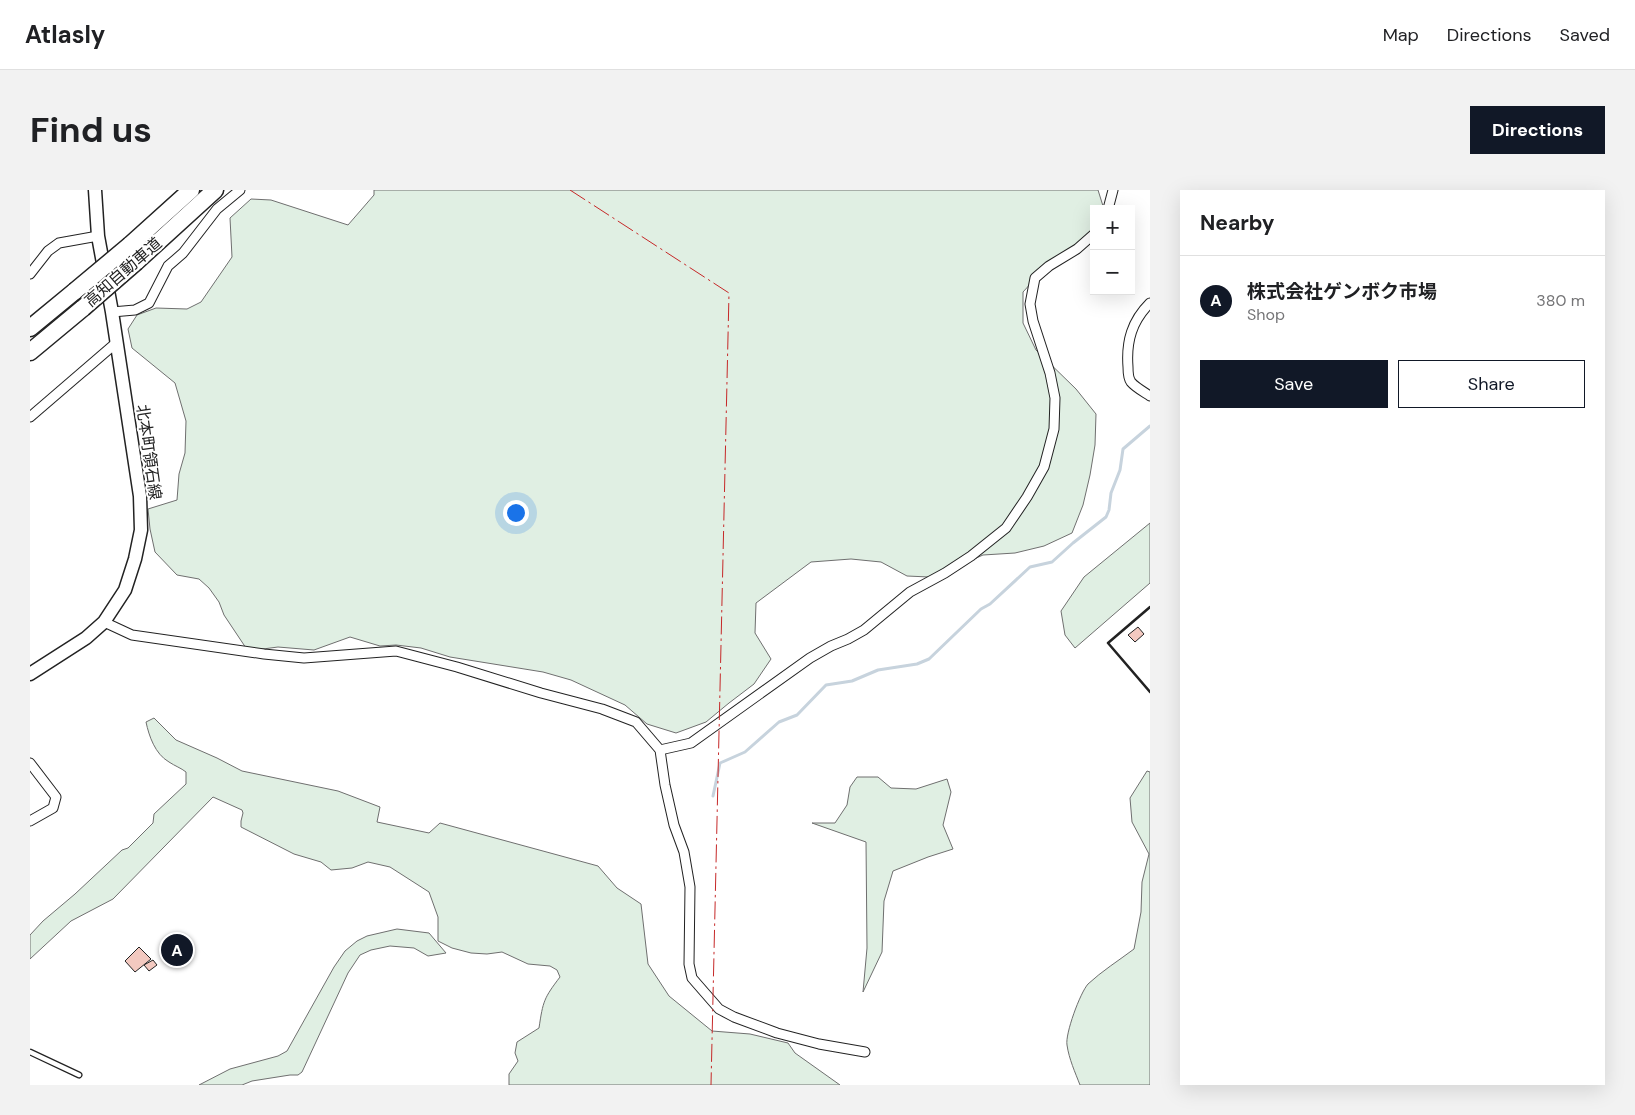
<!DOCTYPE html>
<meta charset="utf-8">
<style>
body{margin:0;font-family:"DM Sans","Noto Sans JP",sans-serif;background:#f2f2f2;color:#202124}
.controls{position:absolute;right:15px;top:15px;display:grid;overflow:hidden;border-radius:0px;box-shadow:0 5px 20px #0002}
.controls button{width:45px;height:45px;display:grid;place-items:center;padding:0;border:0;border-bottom:1px solid #e0e0e0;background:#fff;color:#202124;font:25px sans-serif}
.you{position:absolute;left:485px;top:322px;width:18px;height:18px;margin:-12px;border:4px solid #fff;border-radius:50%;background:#1a73e8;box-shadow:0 0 0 8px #1a73e833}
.badge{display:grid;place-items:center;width:32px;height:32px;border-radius:50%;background:#111827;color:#fff;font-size:16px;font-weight:700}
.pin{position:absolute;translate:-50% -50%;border:2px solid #fff;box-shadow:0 1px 5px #0006}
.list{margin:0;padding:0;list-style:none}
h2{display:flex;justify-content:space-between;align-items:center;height:65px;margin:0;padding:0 20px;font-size:21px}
h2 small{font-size:16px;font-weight:400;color:#757577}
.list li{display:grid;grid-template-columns:32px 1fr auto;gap:15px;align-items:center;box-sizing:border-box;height:90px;padding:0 20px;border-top:1px solid #e0e0e0}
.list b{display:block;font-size:19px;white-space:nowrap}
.list p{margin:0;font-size:16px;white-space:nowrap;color:#757577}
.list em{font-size:16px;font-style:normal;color:#757577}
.actions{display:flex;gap:10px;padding:15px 20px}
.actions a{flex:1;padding:11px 0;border:1px solid #111827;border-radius:0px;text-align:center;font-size:18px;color:#111827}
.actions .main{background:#111827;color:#fff}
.map{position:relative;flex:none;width:1120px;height:895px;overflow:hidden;border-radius:0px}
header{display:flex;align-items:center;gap:30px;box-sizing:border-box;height:70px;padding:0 25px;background:#fff;border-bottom:1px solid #e0e0e0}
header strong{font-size:24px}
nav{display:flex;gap:28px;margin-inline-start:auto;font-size:18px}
.intro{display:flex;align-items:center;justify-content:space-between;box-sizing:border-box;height:120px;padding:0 30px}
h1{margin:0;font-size:35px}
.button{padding:12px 22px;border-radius:0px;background:#111827;color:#fff;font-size:18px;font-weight:700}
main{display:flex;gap:30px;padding:0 30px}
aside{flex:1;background:#fff;border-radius:0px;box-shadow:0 5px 20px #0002}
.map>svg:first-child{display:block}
.green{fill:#e0efe3;stroke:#6f6f6f}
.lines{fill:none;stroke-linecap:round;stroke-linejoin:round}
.stream{stroke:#c7d3dd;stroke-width:3}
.building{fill:#f3c9c0;stroke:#222}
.lane-casing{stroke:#222;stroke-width:7}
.street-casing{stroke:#222;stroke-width:11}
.secondary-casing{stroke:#222;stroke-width:15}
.highway-casing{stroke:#222;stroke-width:19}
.lane{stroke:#fff;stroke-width:4.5}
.street{stroke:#fff;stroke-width:9}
.secondary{stroke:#fff;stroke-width:12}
.highway{stroke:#fff;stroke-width:16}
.highway-bridge-casing{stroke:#222;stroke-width:19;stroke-linecap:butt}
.highway-bridge{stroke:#fff;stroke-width:16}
.wall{stroke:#222;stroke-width:2.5}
.power{stroke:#c62828;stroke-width:1;stroke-dasharray:18 4 2.5 4;stroke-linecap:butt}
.labels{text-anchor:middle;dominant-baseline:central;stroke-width:4;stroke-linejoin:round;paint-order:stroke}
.street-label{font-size:16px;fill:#222;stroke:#fff}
</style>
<header>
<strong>Atlasly</strong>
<nav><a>Map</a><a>Directions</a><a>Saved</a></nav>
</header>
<div class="intro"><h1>Find us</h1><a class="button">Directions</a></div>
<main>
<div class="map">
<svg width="1120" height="895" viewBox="0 0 1120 895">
<rect width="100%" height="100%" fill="#fff"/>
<!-- green -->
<g class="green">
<path d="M344,0H1068L1073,16L1072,19H1064V40L1061,46L1013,80L993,102V133L1006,160L1046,199L1066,224L1065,255L1060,285L1053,315L1042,343L1014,356L985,363L953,365L926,377L899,387L877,386L851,372L821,369L781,372L726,413L725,443L741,469L724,494L699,513L676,532L646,543L617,534L595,515L541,490L513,482L420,467L391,458L366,455L350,456L320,447L284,460L248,457L218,461L194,425L189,412L179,398L169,389L147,385L125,362L120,339L118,319L147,310L149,284L155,263L156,231L145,193L102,158L98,139L107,125L126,118L157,119L171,112L202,67L200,28L221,9L241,10L318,35L344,5Z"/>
<path d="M1120,333V393L1045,458L1035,445L1031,421L1054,387Z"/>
<path d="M124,528L146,550L187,568L212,581L308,601L350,617L347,632L399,643L410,633L568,676L587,698L611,714L618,774L639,806L682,841L720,844L758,853L765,863L810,895H479V884L488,871L485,863L487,852L509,838C513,811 514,808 530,787L527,780L520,776L498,774L472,762L457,764L441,763L422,758L408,751V727L399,702L360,677L338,672L322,678L301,680L291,672L264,664L211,637V631L213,623L212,620L183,607L83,709L41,731L0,769V745L13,731L45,704L92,660L98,658L123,633L124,624L156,594V582C151,578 145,576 139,572C125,564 119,546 116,532Z"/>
<path d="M1117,581L1120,582V895H1050C1045,882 1039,869 1037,855C1035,844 1050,803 1058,794C1072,781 1088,771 1104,759L1111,722L1112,692L1119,664L1102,632L1100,608Z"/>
<path d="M827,587H848L861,598L886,599L917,589L921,602L913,635L923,659L898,667L863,681L854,711L852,762L833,802L837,758L836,652L782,633H805L817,615L820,597Z"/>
<path d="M367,739L399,743L416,763L398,766L384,758L360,756L341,760L330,765L318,783L272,882L268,885H260L222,891L212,895H169L200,879L248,866L257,861L304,777L315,761L327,751L337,746Z"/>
</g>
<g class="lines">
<!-- stream -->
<path class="stream" d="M683,606L690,573L715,562L749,532L767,525L796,495L822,491L848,480L887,474L899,469L951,419L960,414L1000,377L1022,372L1043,353L1076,327L1079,320L1081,303L1090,280L1093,259L1120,236"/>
</g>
<!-- building -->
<g class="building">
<path d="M1108,437L1114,444L1105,452L1098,445Z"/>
<path d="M109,757L121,769L105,782L95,771Z"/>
<path d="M123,770L127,775L119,781L114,775Z"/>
</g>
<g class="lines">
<!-- lane casing -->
<g class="lane-casing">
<path id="lane" d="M0,862L49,885"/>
</g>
<!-- street casing -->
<g class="street-casing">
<g id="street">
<path d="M1078,19L1083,0"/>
<path d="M0,84L18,61L29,53L68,46"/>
<path d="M1120,113C1102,131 1096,151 1098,177C1098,181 1098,188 1101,192C1105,197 1114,202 1120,206"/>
<path d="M82,122L105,120L119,113L138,76L153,63L187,19L210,0"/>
<path d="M0,227L86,153"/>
<path d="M74,432L102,445L234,464L274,468L366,461L427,477L511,503L572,519L606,532L630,560L635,595L644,635L654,662L660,697L659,774L662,788L689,819L704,827L747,843L789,854L835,862"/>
<path d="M630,560L661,553L780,468L801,456L818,449L834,440L880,402L915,383L941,366L976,338L997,307L1014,277L1024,239L1025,208L1020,183L1003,131L1000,114L1005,88L1019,76L1047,59L1064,44"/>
<path d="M0,573L26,607L23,618L0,631"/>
</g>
</g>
<!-- secondary casing -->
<g class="secondary-casing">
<path id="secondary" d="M0,484L56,448L74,432L95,400L105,369L111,340L110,306L82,122L68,46L65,0"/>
</g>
<!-- highway casing -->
<g class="highway-casing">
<g id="highway">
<path d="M100,55L161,0"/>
<path d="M106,72L185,0"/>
<path d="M0,138L45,101"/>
<path d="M0,162L53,118"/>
</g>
</g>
<!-- lane -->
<use href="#lane" class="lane"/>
<!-- street -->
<use href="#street" class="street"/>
<!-- secondary -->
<use href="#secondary" class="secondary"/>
<!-- highway -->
<use href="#highway" class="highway"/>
<!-- highway-bridge casing -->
<g class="highway-bridge-casing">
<g id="highway-bridge">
<path d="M45,101L100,55"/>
<path d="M53,118L106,72"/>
</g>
</g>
<!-- highway-bridge -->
<use href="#highway-bridge" class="highway-bridge"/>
<!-- wall -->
<path class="wall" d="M1120,417L1078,453L1120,502"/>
<!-- power -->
<path class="power" d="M540,0L699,103L681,895"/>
</g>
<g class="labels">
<!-- street labels -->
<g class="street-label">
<text transform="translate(93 82) rotate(-41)">高知自動車道</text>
<text transform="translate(119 262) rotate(82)">北本町領石線</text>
</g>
</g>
</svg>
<div class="controls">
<button>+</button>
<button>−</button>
</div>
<div class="you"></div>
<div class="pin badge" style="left:147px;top:760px">A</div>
</div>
<aside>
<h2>Nearby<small></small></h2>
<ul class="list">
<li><span class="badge">A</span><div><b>株式会社ゲンボク市場</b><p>Shop</p></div><em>380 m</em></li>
</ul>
<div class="actions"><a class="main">Save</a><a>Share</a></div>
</aside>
</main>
